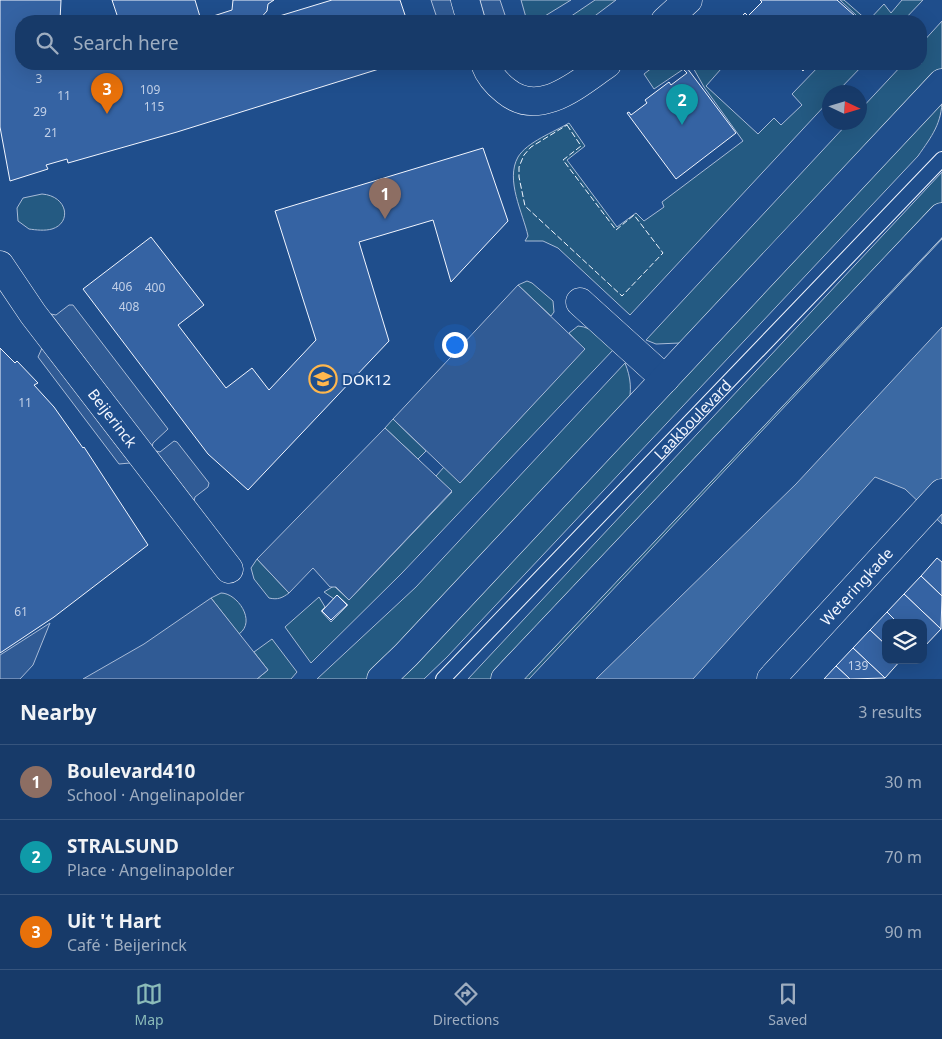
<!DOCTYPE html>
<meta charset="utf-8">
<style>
body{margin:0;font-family:"Noto Sans",sans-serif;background:#244571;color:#f1f3f6}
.controls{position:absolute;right:15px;bottom:15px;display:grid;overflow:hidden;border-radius:10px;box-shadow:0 5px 20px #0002}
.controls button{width:45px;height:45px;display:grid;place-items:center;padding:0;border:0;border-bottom:1px solid #36547d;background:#173a69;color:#f1f3f6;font:25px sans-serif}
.compass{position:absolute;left:822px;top:85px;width:45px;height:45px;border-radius:50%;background:#173a69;box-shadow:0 5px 20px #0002;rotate:94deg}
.you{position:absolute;left:454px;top:344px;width:18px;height:18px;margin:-12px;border:4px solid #fff;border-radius:50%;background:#1a73e8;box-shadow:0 0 0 8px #1a73e833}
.badge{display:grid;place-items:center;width:32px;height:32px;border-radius:50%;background:#8bbbb9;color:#fff;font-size:16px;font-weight:700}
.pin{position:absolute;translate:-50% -41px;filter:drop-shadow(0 1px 2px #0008)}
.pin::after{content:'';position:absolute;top:26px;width:18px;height:15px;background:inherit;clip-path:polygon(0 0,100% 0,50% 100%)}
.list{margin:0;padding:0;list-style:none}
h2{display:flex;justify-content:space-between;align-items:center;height:65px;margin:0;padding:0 20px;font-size:21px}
h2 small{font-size:16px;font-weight:400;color:#9eadc0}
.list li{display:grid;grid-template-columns:32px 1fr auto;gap:15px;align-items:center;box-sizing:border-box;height:75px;padding:0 20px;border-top:1px solid #36547d}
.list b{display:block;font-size:19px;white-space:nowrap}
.list p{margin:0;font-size:16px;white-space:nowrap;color:#9eadc0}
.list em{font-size:16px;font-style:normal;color:#9eadc0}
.icon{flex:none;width:28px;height:28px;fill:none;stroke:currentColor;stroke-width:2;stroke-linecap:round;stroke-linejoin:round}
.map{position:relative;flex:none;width:942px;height:679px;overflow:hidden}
.search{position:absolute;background:#173a69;box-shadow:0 5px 20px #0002;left:15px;right:15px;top:15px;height:55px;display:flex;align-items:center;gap:12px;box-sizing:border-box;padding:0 18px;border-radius:20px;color:#9eadc0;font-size:19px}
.sheet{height:290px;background:#173a69}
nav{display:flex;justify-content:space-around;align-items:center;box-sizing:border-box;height:70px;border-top:1px solid #36547d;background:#173a69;font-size:14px;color:#9eadc0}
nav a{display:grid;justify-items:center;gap:2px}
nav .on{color:#8bbbb9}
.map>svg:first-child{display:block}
.green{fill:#245a82;stroke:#a8bbd7}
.parking{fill:#305b95;stroke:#a8bbd7}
.water{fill:#3b69a3;stroke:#a8bbd7}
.building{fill:#3563a3;stroke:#f2f6ff}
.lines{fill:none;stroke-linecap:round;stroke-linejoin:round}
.lane-casing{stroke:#f2f6ff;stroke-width:16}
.street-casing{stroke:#f2f6ff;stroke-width:29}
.secondary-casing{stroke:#f2f6ff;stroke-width:29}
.lane{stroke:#1f4e8c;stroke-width:14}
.street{stroke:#1f4e8c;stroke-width:28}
.secondary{stroke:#1f4e8c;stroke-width:28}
.fence{stroke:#f2f6ff;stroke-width:1;stroke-dasharray:6 2.5;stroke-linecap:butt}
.labels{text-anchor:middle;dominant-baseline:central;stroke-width:4;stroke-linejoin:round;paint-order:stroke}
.number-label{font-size:12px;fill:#c3d1e8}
.poi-label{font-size:15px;fill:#f2f6ff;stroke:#1f4e8c;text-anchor:start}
.street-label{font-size:15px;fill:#f2f6ff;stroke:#1f4e8c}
</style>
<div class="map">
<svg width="942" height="679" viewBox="0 0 942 679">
<rect width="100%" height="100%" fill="#1f4e8c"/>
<!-- green -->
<g class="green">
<path d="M521,0H571L540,19L527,21Z"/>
<path d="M595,0H616L588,21H564Z"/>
<path d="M840,0H844L868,21L884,4L891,13L902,0H923L903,21H852L857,16Z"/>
<path d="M942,21V73L680,343L656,344L646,340L848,123L860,122V110L903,64H921V44Z"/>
<path d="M657,64H716L721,69L706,86L758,134L774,118L781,125L802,105L792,94L821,64H864L837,92H830L829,101L630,315L558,248L543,241H525L528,236C523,213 505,180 518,157C527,142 554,132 569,123L585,146L567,160L617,227L636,213L644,221L664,207L662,202L743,141L704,87L691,64L654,89L644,74Z"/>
<path d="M942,99C942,123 932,136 918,156L447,657L424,679H395Z"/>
<path d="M942,172V203L917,230L495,679H468Z"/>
<path d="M42,194C68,196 72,223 52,229C45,231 36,230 29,229L18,221L17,208L23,198Z"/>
<path d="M942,229V239L529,679H520Z"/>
<path d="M527,281L532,283L553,301L554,312L551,316L518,285Z"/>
<path d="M578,326C593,327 602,339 613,350L402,573L311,663L285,627L319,597L325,607L321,611L331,622L348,605L337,595L334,599L324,592L334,586L349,600L452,492L436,476L444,467L461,482L584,349L569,333Z"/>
<path d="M625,363C631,378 632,390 628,406L369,679H317L416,587Z"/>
<path d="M393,419L426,451L418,459L385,428Z"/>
<path d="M257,559L289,593C282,598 278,600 269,598L254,579L251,568Z"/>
<path d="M221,593C237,593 257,621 239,634L211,598Z"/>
<path d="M272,639L297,672L291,679H257L268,670L254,652Z"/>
</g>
<!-- parking -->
<g class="parking">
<path d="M431,0H451L458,21H438Z"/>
<path d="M480,0H500L507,21H486Z"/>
<path d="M518,285L585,349L460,483L393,419Z"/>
<path d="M69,305H73L168,429L153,443L152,447L51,314L56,315Z"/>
<path d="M42,348L130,463L119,464L38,357Z"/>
<path d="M385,428L452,491L349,600L336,587H330L313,568L289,593L257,559Z"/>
<path d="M174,441L177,442L209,483L208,487L195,497L194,501L156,451L160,452Z"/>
<path d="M211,598L268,670L257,679H83L144,644Z"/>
<path d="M50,623L33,665L20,679H0V655Z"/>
</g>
<!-- water -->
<path class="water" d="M942,327V524L905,489L875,477L693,679H596L796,484Z"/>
<!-- building -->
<g class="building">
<path d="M0,0H61L60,21H21V64H395L177,132L68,163L67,159L46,165L48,169L10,181L0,127Z"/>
<path d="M112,0H195L201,20L232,10L233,0H274L268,4L267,11L258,21H119Z"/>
<path d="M332,0H400L407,21H263Z"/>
<path d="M760,0H837L855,16L849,21H751L743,15L745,13L748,16L762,2Z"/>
<path d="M796,64H809L803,71Z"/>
<path d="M687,68L736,133L676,179L627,113L629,112L631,115L647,103L645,100L669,82L671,85L687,73L684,70Z"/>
<path d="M483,148L508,221L451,282L433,220L359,242L389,341L248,490L208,454L83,289L151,237L204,305L178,325L226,388L252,368L269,390L316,340L275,211Z"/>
<path d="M0,348L15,363L17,361L38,383L34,385L54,407L83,448L84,447L148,545L54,617L0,653Z"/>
<path d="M937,558L942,562V596L921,576Z"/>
<path d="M921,576L942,596L941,629L904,594Z"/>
<path d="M904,594L941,629L923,648V623H898L887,612Z"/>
<path d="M337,595L347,605L331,620L322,611Z"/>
<path d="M887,612L898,623H886V645L870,630Z"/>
<path d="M870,630L886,645V660H901L885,678L853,648Z"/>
<path d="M853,648L885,678L850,679L836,666Z"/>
<path d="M836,666L850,679H824Z"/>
</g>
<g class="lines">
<!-- lane casing -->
<g class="lane-casing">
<g id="lane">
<path id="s1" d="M443,679L942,159"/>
</g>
</g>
<!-- street casing -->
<g class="street-casing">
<g id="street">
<path d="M465,0L471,21"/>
<path d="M665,21L688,0"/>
<path d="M485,64C489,75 497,84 506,91C540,119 579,83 607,64"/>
<path id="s2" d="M0,265L33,314L229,569"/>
<path d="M580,302L665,379"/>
<path id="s3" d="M771,679L942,493"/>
</g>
</g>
<!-- secondary casing -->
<g class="secondary-casing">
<g id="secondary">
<path d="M381,679L406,655L942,83"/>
<path d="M505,679L942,217"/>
</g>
</g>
<!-- lane -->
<use href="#lane" class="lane"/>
<!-- street -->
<use href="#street" class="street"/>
<!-- secondary -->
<use href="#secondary" class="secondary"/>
<!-- fence -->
<path class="fence" d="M567,125L581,146L563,160L616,230L634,215L663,253L622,296L525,206L519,177V167L524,155L531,147Z"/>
</g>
<!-- icons -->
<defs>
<g id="school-ring" transform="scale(1.4375)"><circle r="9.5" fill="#1f4e8c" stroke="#ffb74d" stroke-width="1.5"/><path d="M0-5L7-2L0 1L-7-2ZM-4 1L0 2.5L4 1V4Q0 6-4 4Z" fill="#ffb74d"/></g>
</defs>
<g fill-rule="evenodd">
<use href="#school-ring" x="323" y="379"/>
</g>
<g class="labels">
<!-- number labels -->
<g class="number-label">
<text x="39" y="78">3</text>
<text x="150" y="89">109</text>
<text x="64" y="95">11</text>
<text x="154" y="106">115</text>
<text x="40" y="111">29</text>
<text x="51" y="132">21</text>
<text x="122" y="286">406</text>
<text x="155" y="287">400</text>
<text x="129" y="306">408</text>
<text x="25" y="402">11</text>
<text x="21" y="611">61</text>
<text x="858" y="665">139</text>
</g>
<!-- poi labels -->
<g class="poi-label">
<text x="342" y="379">DOK12</text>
</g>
<!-- street labels -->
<g class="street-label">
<text stroke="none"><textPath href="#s2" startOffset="190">Beijerinck</textPath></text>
<text stroke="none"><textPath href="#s1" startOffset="360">Laakboulevard</textPath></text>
<text stroke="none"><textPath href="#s3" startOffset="126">Weteringkade</textPath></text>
</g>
</g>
</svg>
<div class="controls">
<button><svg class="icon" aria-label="layers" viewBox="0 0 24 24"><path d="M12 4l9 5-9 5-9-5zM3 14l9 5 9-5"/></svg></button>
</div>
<svg class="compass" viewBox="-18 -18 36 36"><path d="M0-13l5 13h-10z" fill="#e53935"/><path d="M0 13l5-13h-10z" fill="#9eadc0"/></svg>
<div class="you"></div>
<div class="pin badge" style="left:385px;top:219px;background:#8d6e63">1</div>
<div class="pin badge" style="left:682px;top:125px;background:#0f9aa8">2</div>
<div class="pin badge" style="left:107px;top:114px;background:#e8710a">3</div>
<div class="search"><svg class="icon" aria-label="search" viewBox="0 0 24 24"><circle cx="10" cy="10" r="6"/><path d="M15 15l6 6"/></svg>Search here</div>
</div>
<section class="sheet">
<h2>Nearby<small>3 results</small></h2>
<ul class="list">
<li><span class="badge" style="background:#8d6e63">1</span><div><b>Boulevard410</b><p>School · Angelinapolder</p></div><em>30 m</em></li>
<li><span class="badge" style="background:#0f9aa8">2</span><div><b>STRALSUND</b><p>Place · Angelinapolder</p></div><em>70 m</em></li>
<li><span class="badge" style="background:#e8710a">3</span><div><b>Uit 't Hart</b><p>Café · Beijerinck</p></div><em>90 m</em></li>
</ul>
</section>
<nav>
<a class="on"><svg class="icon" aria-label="map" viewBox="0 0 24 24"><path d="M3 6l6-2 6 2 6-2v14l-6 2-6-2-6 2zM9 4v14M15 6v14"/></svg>Map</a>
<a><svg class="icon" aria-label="directions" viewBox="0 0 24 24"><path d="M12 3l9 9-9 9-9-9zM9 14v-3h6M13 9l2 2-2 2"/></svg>Directions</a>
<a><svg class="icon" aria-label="saved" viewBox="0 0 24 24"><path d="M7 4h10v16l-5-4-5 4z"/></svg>Saved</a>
</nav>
